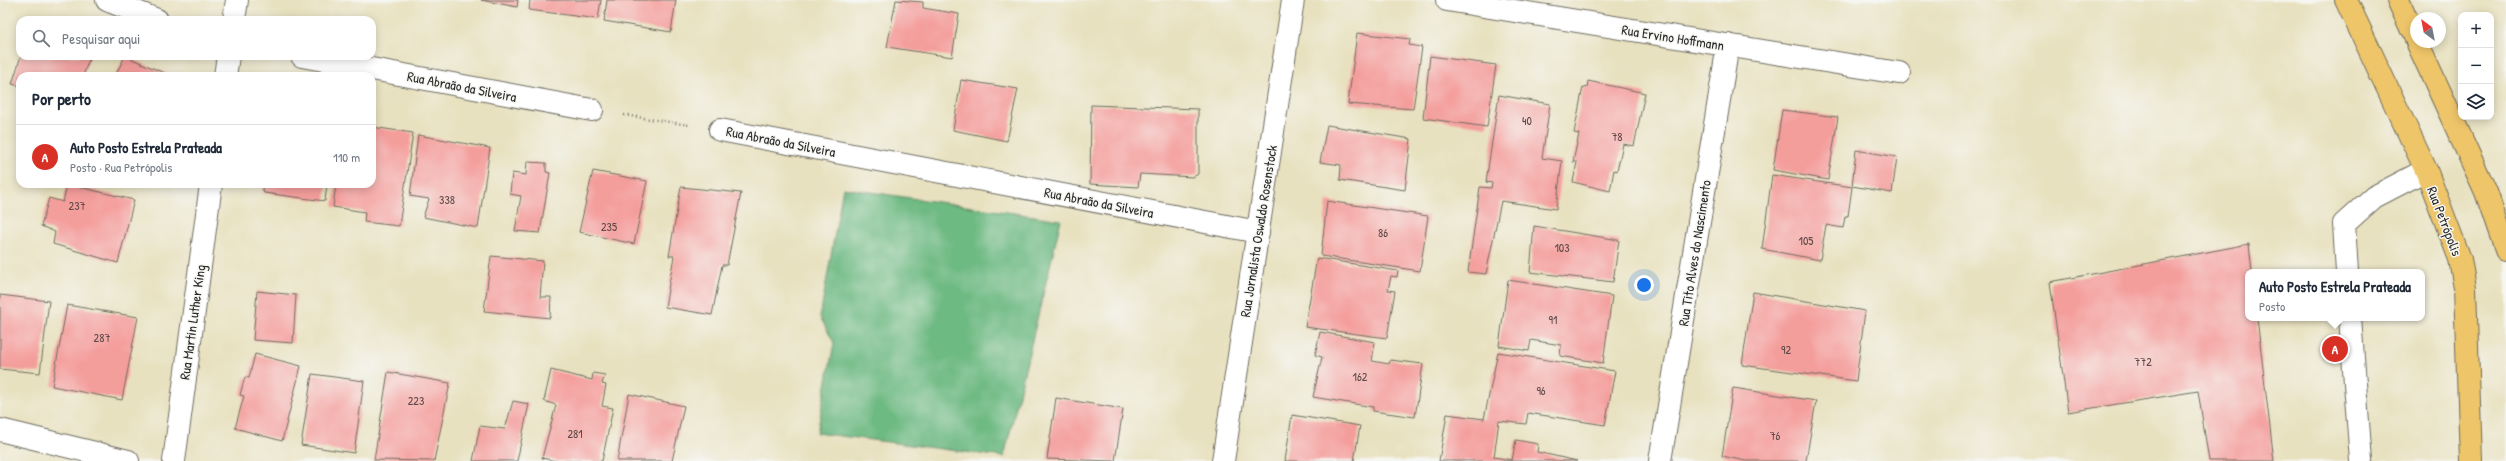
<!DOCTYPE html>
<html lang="pt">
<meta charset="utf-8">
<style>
body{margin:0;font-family:"Patrick Hand",sans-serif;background:#f2f2f3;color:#1f2937}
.controls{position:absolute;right:12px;top:12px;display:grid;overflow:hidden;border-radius:8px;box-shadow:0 2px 10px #0003}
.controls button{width:36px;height:36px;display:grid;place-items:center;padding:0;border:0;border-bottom:1px solid #e0e1e3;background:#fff;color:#1f2937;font:20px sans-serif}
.compass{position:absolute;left:2410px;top:12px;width:36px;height:36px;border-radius:50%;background:#fff;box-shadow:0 2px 10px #0003;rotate:328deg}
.you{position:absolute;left:1644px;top:285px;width:14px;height:14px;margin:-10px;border:3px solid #fff;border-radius:50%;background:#1a73e8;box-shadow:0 0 0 6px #1a73e833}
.badge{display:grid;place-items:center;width:26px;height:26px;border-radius:50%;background:#d93025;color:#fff;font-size:13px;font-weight:700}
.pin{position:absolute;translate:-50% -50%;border:2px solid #fff;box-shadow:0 1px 4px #0006}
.popup{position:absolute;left:2245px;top:269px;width:180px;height:52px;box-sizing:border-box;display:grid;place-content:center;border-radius:8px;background:#fff;filter:drop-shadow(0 1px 3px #0005);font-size:13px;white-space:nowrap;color:#747a83}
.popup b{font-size:15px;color:#1f2937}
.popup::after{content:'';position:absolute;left:50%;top:100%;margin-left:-8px;border:8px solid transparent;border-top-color:#fff}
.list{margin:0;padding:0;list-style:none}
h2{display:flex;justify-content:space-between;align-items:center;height:52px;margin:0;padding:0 16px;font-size:17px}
h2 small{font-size:13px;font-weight:400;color:#747a83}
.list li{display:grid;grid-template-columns:26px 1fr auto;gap:12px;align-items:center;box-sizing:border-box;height:64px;padding:0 16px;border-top:1px solid #e0e1e3}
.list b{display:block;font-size:15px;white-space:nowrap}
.list p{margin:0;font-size:13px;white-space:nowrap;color:#747a83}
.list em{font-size:13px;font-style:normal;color:#747a83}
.icon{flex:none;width:22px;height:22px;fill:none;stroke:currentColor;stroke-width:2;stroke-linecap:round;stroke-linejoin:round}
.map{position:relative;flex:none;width:2506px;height:461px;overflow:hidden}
.search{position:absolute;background:#fff;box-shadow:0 2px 10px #0003;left:16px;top:16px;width:360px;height:44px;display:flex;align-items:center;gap:10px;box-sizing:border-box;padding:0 14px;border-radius:12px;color:#747a83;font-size:15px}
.panel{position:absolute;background:#fff;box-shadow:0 2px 10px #0003;left:16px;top:72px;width:360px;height:116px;border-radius:12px}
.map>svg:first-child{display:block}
.forest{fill:#6eba83;stroke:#4c7257}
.building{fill:#f49e9c}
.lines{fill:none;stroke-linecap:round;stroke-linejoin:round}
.minor-casing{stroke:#6d6b5f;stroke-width:24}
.major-casing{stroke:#6d6b5f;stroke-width:24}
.path{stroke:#6d6b5f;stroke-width:2.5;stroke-dasharray:1 3;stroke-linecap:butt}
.minor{stroke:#fff;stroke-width:22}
.major{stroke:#eec569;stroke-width:22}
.labels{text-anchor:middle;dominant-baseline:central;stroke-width:3;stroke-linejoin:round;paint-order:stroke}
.number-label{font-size:12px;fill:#5d4847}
.street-label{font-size:14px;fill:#2b2b2b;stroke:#f6f6f2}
</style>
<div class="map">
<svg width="2506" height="461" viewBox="0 0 2506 461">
<rect width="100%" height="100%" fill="#f6f6f2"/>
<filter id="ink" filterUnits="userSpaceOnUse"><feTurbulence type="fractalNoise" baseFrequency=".025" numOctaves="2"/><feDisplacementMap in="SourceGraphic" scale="8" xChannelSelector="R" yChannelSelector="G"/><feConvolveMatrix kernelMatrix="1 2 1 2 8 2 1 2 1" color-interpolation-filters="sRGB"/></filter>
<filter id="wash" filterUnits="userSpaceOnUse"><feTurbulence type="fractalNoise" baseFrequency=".012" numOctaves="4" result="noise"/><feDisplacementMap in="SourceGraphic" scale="16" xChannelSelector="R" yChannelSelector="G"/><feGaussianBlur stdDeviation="0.9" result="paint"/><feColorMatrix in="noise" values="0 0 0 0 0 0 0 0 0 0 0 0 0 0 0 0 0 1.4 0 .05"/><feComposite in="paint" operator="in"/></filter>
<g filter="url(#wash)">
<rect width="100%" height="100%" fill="#e8e1bf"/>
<!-- forest -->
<path class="forest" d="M843,188L1061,220L1004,457L817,433L834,343L820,317Z"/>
<g id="blocks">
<!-- building -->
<g class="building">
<path d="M481,0H518L517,7Z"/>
<path d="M530,0H601L598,19L529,10Z"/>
<path d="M607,0H676L671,32L604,21Z"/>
<path d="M896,0L923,2V8L959,14L952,57L887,47Z"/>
<path d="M1357,33L1410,39L1409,45L1422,47L1413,109L1348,104Z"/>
<path d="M21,56H90L83,76H20V86L12,84Z"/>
<path d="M125,56L167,74L166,76H115Z"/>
<path d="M1430,56L1496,65L1487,127L1423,118Z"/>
<path d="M961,80L1018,89L1007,141L953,130Z"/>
<path d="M1588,81L1645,93L1634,146L1623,144L1617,171L1614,170L1610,191L1573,182L1577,162H1573L1579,134L1574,133L1583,87L1587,88Z"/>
<path d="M1499,95L1550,104L1542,158L1562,161L1556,209L1501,201L1486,274L1468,272L1480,187L1491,188L1492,183L1486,182Z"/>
<path d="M1091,105L1198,109V174L1193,177L1140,174L1138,187L1090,184Z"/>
<path d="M1782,110L1838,117L1828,180L1773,170Z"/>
<path d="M1327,125L1411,139L1405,190L1340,180L1341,165L1320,162Z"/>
<path d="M372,127L413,133L399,226L364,222L365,212L333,207L336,184H372Z"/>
<path d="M418,135L490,148L478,228L423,217L429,199L410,196Z"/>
<path d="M1856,150L1897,157L1892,193L1852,186Z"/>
<path d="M527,162L546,163V172L550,173L540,233L515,231L521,196L510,194L512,173L526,175Z"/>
<path d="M593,171L647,181L634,244L579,232Z"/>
<path d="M1772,175L1852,187L1848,216H1845L1843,228L1826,225L1820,260L1762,249Z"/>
<path d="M67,184L134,200L118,263L53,244L55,232L41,226L49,198L63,202Z"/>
<path d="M261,184H327L325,201L264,193Z"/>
<path d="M681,187L741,193L727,265H722L712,315L665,307L674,256H669Z"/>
<path d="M1327,201L1428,216L1420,271L1321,256Z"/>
<path d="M1534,226L1619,240L1613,282L1530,272Z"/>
<path d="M2249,244L2252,272H2248V318H2257L2274,461H2209L2198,391L2068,412L2050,282Z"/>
<path d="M491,256L543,261L540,297H551L550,318L484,311Z"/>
<path d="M1317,258L1398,271L1397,277L1391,276L1388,290L1395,291L1387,338L1305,327Z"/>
<path d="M1508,280L1612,296L1603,363L1560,356L1561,345L1531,340L1529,351L1499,346Z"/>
<path d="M257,291L296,295L293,343L253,340Z"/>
<path d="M1753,292L1865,311L1856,381L1742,365Z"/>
<path d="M0,295L49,301L40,373L0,369Z"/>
<path d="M67,305L138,317L122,400L52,386Z"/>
<path d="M1320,332L1375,342L1372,361L1389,364L1390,360L1423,364L1415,417L1373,411V407L1313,397L1322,357L1315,355Z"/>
<path d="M1498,352L1615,371L1605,425L1528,413L1526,424L1499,421L1494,457L1512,460L1516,440L1538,444L1537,452L1577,461H1439L1447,414L1484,419Z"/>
<path d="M255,354L301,366L282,441L235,428L244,396L240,395L245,377L249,378Z"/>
<path d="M551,370L592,380L593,373L605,375L602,384L606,385L602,406L613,408L602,461H556L542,458L556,405L544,401Z"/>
<path d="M388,372L450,383L434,461L374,460Z"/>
<path d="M312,374L364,381L354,453L301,445Z"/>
<path d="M1733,388L1816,401L1806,461H1746L1722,456Z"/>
<path d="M629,394L684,406L672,461H617Z"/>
<path d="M1056,398L1123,409L1115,461L1047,459Z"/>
<path d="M513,401L529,404L517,461H473L480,426L505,429Z"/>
<path d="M1292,415L1360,426L1354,461H1285Z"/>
</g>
</g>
</g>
<g filter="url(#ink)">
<use href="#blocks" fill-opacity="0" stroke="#6d6b5f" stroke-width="1"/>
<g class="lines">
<!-- minor casing -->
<g class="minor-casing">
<g id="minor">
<path d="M107,0L157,20"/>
<path d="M1447,0L1899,73"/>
<path d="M234,20L237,0"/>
<path d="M302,56L592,110"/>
<path d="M225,76L228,56"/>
<path d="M720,130L1258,232"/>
<path d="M2347,272L2344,224L2374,197L2426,170"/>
<path d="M2350,318L2361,461"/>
<path d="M0,430L128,461"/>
<path d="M174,461L211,184"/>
<path d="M1223,461L1293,0"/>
<path d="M1660,461L1728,45"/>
</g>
</g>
<!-- major casing -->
<g class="major-casing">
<g id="major">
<path d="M2346,0L2426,170L2460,259L2465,288L2471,461"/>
<path d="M2398,0L2416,39"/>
<path d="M2417,42L2486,192L2506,250"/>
</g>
</g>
<!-- path -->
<path class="path" d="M624,115L689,125"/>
<!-- minor -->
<use href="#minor" class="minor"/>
<!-- major -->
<use href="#major" class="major"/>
</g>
</g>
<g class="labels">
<!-- number labels -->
<g class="number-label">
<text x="1527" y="120">40</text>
<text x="1617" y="136">78</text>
<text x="447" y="199">338</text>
<text x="77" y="205">237</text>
<text x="609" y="226">235</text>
<text x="1383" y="232">86</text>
<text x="1806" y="240">105</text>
<text x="1562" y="247">103</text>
<text x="1553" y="319">91</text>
<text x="102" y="337">287</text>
<text x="1786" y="349">92</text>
<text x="2143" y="361">772</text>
<text x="1360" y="376">162</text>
<text x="1541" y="390">96</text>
<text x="416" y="400">223</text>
<text x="575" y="433">281</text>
<text x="1775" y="435">76</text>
</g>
<!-- street labels -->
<g class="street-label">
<text transform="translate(1673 37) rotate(9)">Rua Ervino Hoffmann</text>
<text transform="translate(462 86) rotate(11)">Rua Abraão da Silveira</text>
<text transform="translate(781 141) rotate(11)">Rua Abraão da Silveira</text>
<text transform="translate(1099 202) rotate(11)">Rua Abraão da Silveira</text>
<text transform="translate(2445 221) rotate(69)">Rua Petrópolis</text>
<text transform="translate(1258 231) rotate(-81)">Rua Jornalista Oswaldo Rosenstock</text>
<text transform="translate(1694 253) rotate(-81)">Rua Tito Alves do Nascimento</text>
<text transform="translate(192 322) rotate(-82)">Rua Martin Luther King</text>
</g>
</g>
</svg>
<div class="controls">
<button>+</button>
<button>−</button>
<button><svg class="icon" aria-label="layers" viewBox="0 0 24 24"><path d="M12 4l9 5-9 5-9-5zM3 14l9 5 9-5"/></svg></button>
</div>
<svg class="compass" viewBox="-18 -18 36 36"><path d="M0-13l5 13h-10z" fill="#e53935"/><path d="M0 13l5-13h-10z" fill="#747a83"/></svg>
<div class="you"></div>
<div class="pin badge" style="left:2335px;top:349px">A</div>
<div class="popup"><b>Auto Posto Estrela Prateada</b>Posto</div>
<div class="search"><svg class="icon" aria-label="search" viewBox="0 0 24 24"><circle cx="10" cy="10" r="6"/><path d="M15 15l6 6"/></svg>Pesquisar aqui</div>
<section class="panel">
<h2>Por perto<small></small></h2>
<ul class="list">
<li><span class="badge">A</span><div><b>Auto Posto Estrela Prateada</b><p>Posto · Rua Petrópolis</p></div><em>110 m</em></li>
</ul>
</section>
</div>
